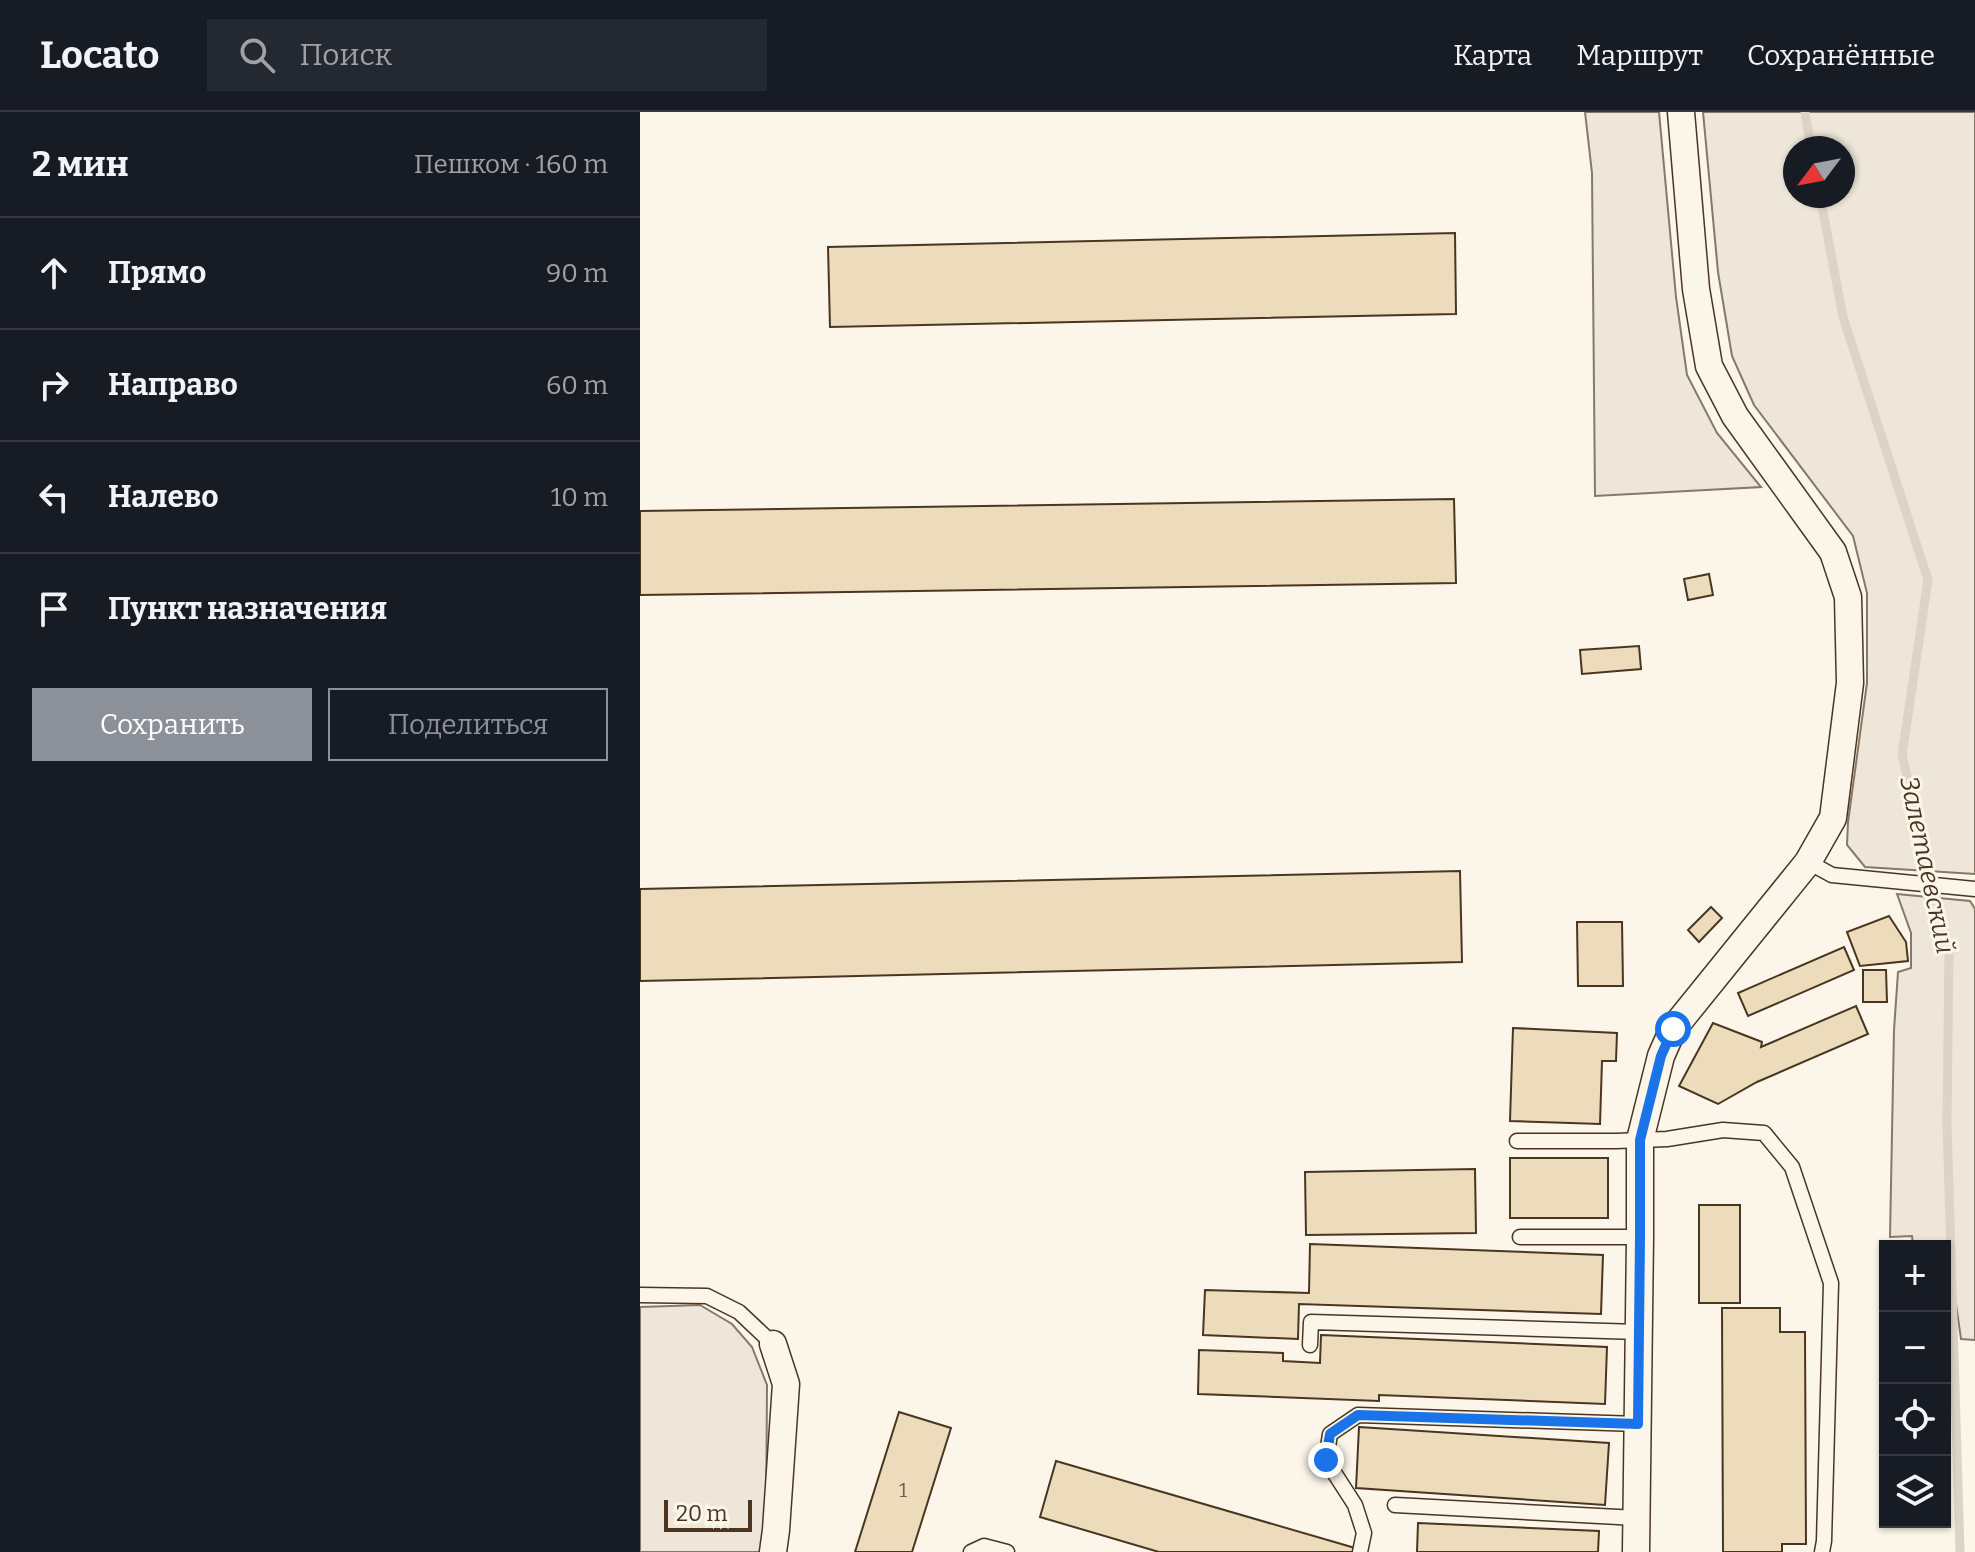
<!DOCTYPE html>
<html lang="ru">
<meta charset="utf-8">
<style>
body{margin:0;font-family:Bitter,serif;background:#242831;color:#f1f3f6}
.controls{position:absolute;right:24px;bottom:24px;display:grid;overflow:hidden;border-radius:0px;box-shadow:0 2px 6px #0004}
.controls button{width:72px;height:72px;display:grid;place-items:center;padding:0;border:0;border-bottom:2px solid #363941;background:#171b24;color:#f1f3f6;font:40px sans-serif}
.compass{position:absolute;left:1143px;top:24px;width:72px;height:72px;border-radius:50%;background:#171b24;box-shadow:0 2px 6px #0004;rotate:238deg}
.scale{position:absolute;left:24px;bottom:20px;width:88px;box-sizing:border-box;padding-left:8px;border:4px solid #4a3520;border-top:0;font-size:22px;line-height:28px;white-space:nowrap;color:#4a3520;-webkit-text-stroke:6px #fbf6e9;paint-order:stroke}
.stop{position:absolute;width:24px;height:24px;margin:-18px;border:6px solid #1a73e8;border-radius:50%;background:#fff}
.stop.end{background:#1a73e8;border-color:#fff;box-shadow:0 2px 8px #0008}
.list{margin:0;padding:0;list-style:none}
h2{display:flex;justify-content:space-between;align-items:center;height:104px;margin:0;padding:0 32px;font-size:34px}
h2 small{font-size:26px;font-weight:400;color:#9ea1a6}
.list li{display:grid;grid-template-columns:52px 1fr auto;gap:24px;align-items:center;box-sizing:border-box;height:112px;padding:0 32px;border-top:2px solid #363941}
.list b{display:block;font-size:30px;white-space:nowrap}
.list em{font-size:26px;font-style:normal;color:#9ea1a6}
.actions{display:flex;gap:16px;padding:24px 32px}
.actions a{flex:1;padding:18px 0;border:2px solid #8c9099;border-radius:0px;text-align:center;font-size:28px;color:#8c9099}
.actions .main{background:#8c9099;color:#fff}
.icon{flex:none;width:44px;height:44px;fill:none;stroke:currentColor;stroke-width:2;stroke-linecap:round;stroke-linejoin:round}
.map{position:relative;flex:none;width:1335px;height:1440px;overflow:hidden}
header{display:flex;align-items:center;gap:48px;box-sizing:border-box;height:112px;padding:0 40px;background:#171b24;border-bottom:2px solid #363941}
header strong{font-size:38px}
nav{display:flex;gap:44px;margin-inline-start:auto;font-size:28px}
.search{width:560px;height:72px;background:#242831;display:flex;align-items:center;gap:20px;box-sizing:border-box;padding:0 28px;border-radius:0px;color:#9ea1a6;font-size:30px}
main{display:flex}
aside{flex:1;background:#171b24}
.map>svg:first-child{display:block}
.green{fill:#ede6d9;stroke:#887966;stroke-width:2;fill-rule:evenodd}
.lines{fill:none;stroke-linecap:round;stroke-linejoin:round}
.stream{stroke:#dcd4c6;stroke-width:9}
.building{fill:#ecdcbc;stroke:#4a3520;stroke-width:2}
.service-casing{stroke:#4a3520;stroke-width:17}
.minor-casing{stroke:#4a3520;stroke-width:29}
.service{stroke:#fbf6e9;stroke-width:14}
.minor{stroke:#fbf6e9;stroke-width:26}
.route{stroke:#1a73e8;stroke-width:10}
.labels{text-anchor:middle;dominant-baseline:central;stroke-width:6;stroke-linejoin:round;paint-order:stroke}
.number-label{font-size:20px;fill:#725f47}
.water-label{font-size:26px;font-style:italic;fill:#4a3520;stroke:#fbf6e9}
</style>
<header>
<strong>Locato</strong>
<div class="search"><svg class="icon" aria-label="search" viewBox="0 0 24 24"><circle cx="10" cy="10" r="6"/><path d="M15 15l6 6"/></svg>Поиск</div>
<nav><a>Карта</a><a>Маршрут</a><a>Сохранённые</a></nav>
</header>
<main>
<aside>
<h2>2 мин<small>Пешком · 160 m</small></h2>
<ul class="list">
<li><svg class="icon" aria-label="ahead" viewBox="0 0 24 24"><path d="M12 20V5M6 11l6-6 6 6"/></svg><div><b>Прямо</b></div><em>90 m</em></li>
<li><svg class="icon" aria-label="right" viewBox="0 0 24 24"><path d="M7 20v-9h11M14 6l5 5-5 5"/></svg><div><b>Направо</b></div><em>60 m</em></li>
<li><svg class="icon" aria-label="left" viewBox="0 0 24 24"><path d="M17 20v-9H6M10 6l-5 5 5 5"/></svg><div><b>Налево</b></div><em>10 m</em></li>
<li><svg class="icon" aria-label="arrive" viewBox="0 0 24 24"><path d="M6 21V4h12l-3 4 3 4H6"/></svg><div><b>Пункт назначения</b></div></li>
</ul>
<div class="actions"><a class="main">Сохранить</a><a>Поделиться</a></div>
</aside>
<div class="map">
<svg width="1335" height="1440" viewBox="0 0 1335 1440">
<rect width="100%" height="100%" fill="#fbf6e9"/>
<!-- green -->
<g class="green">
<path d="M945,0H1019L1036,185L1047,263L1077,321L1121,375L955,384L952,61Z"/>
<path d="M1063,0H1335V762L1225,755L1207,733L1208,710L1227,571V481L1213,424L1114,293L1092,244L1078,160ZM1155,36H1203V84H1155Z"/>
<path d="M1257,782L1330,789L1335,797V1228L1321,1227L1313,1171L1305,1172V1134H1273L1272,1124L1250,1125L1254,918L1258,860L1271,856V821Z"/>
<path d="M60,1193L92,1212L112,1235L127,1273L126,1419L122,1440H0V1195Z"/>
</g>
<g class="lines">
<!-- stream -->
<g class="stream">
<path d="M1165,0L1171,36"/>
<path d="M1180,84L1203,205L1288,468L1262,643L1309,838L1307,1012L1320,1440"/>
</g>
</g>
<!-- building -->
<g class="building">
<path d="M815,121L816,202L190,215L188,135Z"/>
<path d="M814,387L816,471L0,483V399Z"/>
<path d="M1069,462L1073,483L1048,488L1044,467Z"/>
<path d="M999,534L1001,557L942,562L940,538Z"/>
<path d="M820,759L822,850L0,869V777Z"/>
<path d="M1071,795L1082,806L1059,830L1048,818Z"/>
<path d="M1249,804L1266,830L1268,849L1220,854L1207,820Z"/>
<path d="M937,810H982L983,874H938Z"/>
<path d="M1204,835L1214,858L1108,904L1098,881Z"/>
<path d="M1223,858H1246L1247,890H1223Z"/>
<path d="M1216,894L1228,922L1117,970L1078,992L1039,974L1073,911L1122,930L1121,935Z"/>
<path d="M873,916L977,921L976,949H962L960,1012L870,1009Z"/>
<rect x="870" y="1046" width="98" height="60"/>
<path d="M835,1057L836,1121L666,1123L665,1060Z"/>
<rect x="1059" y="1093" width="41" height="98"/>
<path d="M670,1132L963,1143L961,1202L659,1192L658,1227L563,1223L565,1178L669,1181Z"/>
<path d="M1082,1196H1140V1220H1165L1166,1432H1142V1440H1083Z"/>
<path d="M681,1223L967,1235L965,1292L739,1283V1289L558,1282L559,1238L643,1241V1249L680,1251Z"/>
<path d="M259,1300L311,1316L272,1440H215Z"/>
<path d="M719,1315L969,1331L965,1393L716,1376Z"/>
<path d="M416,1349L715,1436L714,1440H519L400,1405Z"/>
<path d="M778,1411L959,1419L958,1440H777Z"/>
</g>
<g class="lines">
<!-- service casing -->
<g class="service-casing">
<g id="service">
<path d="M1168,750L1192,763L1335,777"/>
<path d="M877,1029H976L1027,1027L1083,1018L1124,1021L1152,1055L1191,1171L1184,1429L1182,1440"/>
<path d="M880,1125H1000"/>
<path d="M0,1183L67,1184L99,1200L133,1232"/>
<path d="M670,1233L671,1210L999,1220"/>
<path d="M755,1393L997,1406"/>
<path d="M331,1440L344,1434L367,1440"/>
<path d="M720,1440L724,1421L715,1393L686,1348L690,1322L718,1303L998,1312"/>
</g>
</g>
<!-- minor casing -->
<g class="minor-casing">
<g id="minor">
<path d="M133,1232L146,1272L136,1418L133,1440"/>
<path d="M996,1440L1000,1125V1028L1021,944L1033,917L1168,750L1193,706L1210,571L1208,485L1193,440L1095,304L1069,254L1056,177L1041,0"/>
</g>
</g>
<!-- service -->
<use href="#service" class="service"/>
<!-- minor -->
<use href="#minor" class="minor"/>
</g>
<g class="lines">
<!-- route -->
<path class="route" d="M686,1348L690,1322L718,1303L998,1312L1000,1125V1028L1021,944L1033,917"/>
</g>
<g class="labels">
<!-- number labels -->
<g class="number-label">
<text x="263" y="1378">1</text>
</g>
<!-- water labels -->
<g class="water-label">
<text transform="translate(1287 753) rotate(78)">Залетаевский</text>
</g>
</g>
</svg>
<div class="controls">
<button>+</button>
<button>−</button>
<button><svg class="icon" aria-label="locate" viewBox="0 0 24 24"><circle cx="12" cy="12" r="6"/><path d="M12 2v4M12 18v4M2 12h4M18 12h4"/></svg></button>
<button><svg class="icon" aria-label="layers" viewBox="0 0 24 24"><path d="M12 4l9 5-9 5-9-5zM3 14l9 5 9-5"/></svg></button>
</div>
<svg class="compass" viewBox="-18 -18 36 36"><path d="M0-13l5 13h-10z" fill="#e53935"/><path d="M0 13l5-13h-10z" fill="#9ea1a6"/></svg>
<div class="scale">20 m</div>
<div class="stop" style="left:1033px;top:917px"></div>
<div class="stop end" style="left:686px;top:1348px"></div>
</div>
</main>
